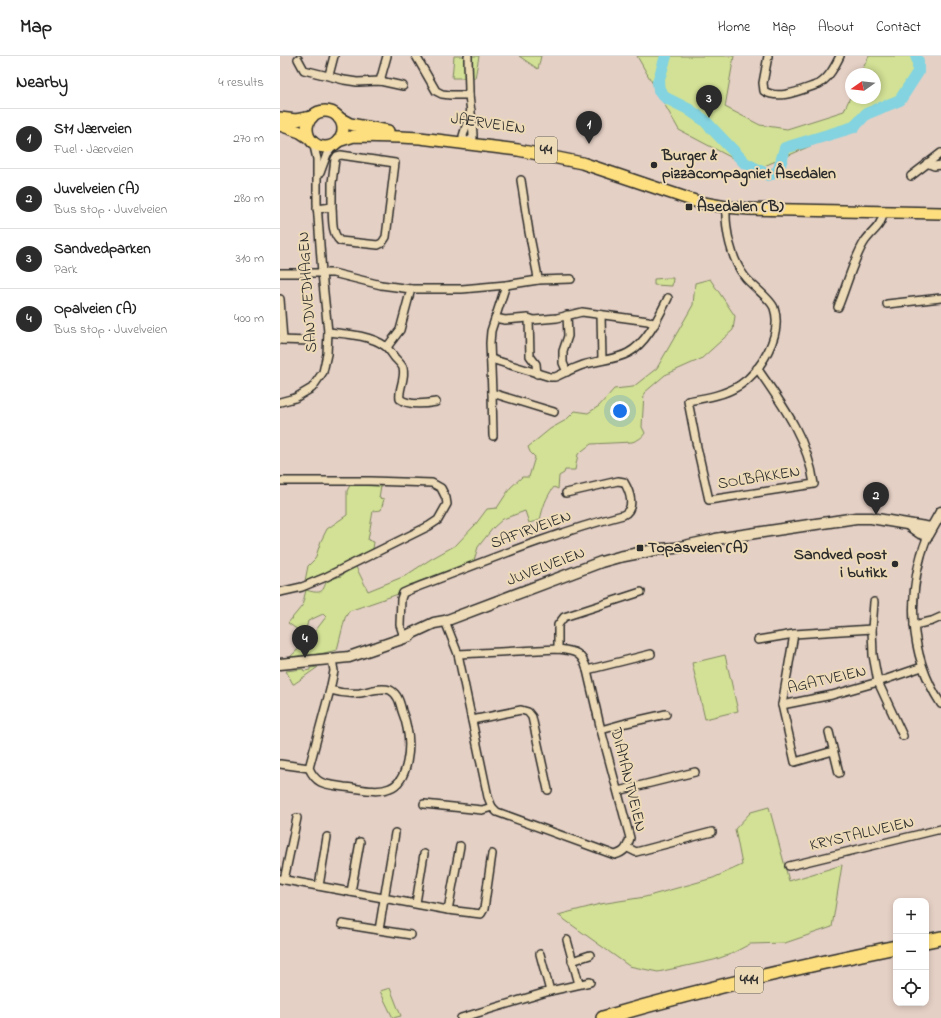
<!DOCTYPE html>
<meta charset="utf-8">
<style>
body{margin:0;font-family:"Indie Flower",sans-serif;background:#f2f2f2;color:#222}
.controls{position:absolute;right:12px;bottom:12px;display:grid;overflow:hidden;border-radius:8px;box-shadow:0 2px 6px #0003}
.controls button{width:36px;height:36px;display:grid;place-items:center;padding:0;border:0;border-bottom:1px solid #e0e0e0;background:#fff;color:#222;font:20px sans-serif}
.compass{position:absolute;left:565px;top:12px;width:36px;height:36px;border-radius:50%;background:#fff;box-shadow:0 2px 6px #0003;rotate:256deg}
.you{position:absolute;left:340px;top:355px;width:14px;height:14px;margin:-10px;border:3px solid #fff;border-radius:50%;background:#1a73e8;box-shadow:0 0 0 6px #1a73e833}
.badge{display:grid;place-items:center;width:26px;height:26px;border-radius:50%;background:#2b2b2b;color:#fff;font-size:13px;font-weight:700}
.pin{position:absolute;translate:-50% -33px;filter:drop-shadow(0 1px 2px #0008)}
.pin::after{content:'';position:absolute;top:21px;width:14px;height:12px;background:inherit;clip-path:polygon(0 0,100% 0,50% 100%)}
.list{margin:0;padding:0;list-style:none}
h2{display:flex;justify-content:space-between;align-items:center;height:52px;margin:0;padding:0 16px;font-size:17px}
h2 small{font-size:13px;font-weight:400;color:#767676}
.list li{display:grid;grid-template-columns:26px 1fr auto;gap:12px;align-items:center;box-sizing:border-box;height:60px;padding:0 16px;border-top:1px solid #e0e0e0}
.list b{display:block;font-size:15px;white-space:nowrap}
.list p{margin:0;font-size:13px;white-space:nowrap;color:#767676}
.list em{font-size:13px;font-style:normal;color:#767676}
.icon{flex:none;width:22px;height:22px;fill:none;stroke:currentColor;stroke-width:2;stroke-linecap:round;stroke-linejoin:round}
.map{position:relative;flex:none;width:661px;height:962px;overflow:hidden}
header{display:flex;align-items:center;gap:24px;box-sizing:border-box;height:56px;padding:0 20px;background:#fff;border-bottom:1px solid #e0e0e0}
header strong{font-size:19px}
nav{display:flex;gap:22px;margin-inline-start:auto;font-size:14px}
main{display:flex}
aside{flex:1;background:#fff}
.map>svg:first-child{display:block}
.green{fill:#d2e195;stroke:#7e8660}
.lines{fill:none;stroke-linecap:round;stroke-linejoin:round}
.river{stroke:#83d3e0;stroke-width:12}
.street-casing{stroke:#2b2b2b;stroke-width:10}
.secondary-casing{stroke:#2b2b2b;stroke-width:13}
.primary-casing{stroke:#2b2b2b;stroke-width:14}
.highway-casing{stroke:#2b2b2b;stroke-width:16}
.street{stroke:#eddab7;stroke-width:7}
.secondary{stroke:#eddab7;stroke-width:10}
.primary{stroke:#fedf80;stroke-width:11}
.highway{stroke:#fedf80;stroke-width:13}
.poi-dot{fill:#2b2b2b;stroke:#eddab7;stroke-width:1.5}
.labels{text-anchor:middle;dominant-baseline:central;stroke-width:4;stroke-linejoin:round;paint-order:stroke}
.shield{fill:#eddab7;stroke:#656055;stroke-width:1}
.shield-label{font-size:15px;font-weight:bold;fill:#2b2b2b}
.street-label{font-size:16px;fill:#2b2b2b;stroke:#eddab7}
.poi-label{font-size:16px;font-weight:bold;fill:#2b2b2b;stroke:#eddab7;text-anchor:start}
</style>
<header>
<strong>Map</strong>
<nav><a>Home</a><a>Map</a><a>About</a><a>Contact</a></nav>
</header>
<main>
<aside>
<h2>Nearby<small>4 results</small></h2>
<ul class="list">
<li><span class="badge">1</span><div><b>St1 Jærveien</b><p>Fuel · Jærveien</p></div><em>270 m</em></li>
<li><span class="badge">2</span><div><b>Juvelveien (A)</b><p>Bus stop · Juvelveien</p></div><em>280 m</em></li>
<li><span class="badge">3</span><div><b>Sandvedparken</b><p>Park</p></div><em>310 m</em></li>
<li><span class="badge">4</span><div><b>Opalveien (A)</b><p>Bus stop · Juvelveien</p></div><em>400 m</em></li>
</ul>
</aside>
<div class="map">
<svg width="661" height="962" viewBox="0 0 661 962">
<rect width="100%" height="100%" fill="#e5d0c5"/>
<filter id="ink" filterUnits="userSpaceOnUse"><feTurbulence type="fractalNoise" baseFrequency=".025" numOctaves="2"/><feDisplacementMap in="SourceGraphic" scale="8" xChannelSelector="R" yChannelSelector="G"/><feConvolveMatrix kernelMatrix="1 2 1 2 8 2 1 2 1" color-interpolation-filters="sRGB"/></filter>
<g filter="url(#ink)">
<!-- green -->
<g class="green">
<path d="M174,0H199L195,22H172Z"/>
<path d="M239,0H261L258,13Z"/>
<path d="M357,0H454L445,51L480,69L507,73L564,55L571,39V42H595V18H580L589,0H641L620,44L599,52L574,71L475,114L399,74Z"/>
<path d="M387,222H393L392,230L374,229V223Z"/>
<path d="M430,223L455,260L453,274L421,303L385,319L364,337L362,371L365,377C362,382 358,384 352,386L311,388L298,398L295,414H285L284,417L279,420L278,433L274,431C266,441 263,451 260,464L249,467L245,455L223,463L213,472L198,491L193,508L124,536L69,555L65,562L57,594L40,598L10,601L29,583L46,561L43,558L28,565L26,573L18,574L8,567L22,550L26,534C51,542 39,526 54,518L52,523L61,520L75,509L88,535L125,520L151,503L176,489L195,469L207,453L217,452L230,432L242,421H249L255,401L250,396L248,391L270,373L286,364L295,355L308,357L319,350L334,333L353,331L377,312L413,249L415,227Z"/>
<path d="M70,429L101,430L99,442L104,443L101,454L93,455L88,484L94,486L93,493L64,509L25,525L28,510L35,503L41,485L47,473L67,459V435Z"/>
<path d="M445,599L458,655L425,663L412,607Z"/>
<path d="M38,611L14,628H13L6,615L23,613L24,615L30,614V612Z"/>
<path d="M489,751L509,825L562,809L552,871L505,887L470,888L451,898L434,904L378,916L349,910L278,859L320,848L365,841L433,822L462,809L455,773L471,756Z"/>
<path d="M110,932L121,960L113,962L100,935Z"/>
</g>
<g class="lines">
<!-- river -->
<path class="river" d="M386,0L378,26L379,34L386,42L408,53L424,64L465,107L488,119L498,116L505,92L574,71L586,58L620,44L638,16V5L636,0"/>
<!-- street casing -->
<g class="street-casing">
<g id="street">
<path d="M136,0L156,35L162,38L170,39H189"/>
<path d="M188,0C188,13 189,25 189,38C190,52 193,67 193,82L185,87L183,80L191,54"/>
<path d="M488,0L483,27L484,35C500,45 523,33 539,28C549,22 555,10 560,0"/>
<path d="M18,3L24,14L64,24L77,26L100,25L123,30"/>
<path d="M49,19L54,0"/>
<path d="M100,25L107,0"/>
<path d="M647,107L654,110L661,109"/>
<path d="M40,117L47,98L54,89"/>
<path d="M631,120L661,97"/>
<path d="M241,124L249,176L257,216L258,224"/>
<path d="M446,151C445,174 451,203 465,221C471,229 491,243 494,252C503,278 481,315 460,329C445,339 426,342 408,345L417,391L429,444L534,428C528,383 502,348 477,312"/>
<path d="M37,153L52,151V127L55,103L57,100L61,99L115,107L106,181L102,187L98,189L60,185C51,177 53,162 52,151"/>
<path d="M0,217H53L101,229L131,233H182L226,229L258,224L291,223"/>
<path d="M226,229L211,275L210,287L212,337L274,356"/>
<path d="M0,243L3,284"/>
<path d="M607,248L661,242"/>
<path d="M558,251C566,232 574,201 585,185C592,175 602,170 603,157"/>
<path d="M321,259L322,304"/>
<path d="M215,262L225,264L248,262L254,264L277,262L302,256L368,265L375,268"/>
<path d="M249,263L250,300L256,308L257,318"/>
<path d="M48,276C66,278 90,279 105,290C109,293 112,298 115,302C118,305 122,309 123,312C126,322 118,333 120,343C129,350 145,348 156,346"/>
<path d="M0,284L30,285"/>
<path d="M107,291L120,274L131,233"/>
<path d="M211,303L270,321H275C284,317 294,312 303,309C318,304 335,304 348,297C367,287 379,260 388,242"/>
<path d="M287,316L283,307V295L288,280L287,259"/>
<path d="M212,337L213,380"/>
<path d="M0,346L15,342L32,332L43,316L47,298L48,276L42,217L37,147V103L33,86"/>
<path d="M0,425H90L152,427L161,432L166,442L167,448L158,464L149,470L46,521L22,531L0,536"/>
<path d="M648,479C626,534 628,598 661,648"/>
<path d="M165,565L178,598L208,741L212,751"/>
<path d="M634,569L652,565L661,561"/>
<path d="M592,573L594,546"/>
<path d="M124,581L120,569L121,543L123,537L132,533C201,507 270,478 343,459C356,453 350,436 344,426L338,425L286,437"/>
<path d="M478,584L514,578"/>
<path d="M278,593V569L284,561L361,536"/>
<path d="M178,598L278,593C295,595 302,596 307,614L371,598"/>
<path d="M50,634C60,637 70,638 80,637C90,635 101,631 110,634C118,638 120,647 122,655C124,660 126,666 127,672C131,689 129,725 110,732C96,738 78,732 64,731C47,728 37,730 29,712L50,634L54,615L52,603"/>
<path d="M502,649L552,639L598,626L642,611"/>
<path d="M192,664L241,654L248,656L252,661L268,734"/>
<path d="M321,674L346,667L386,658"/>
<path d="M549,676L559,717"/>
<path d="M553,695L515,706L502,649L514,578L592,573L593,599L598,626L623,680"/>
<path d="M0,708L29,712"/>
<path d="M338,735L415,716"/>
<path d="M144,748L202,754L212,751L217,756L335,799C345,796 347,792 350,782L321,674L307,614"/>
<path d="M348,792L356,796L432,776"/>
<path d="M509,810L661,773"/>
<path d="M0,823L168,854L201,858L204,853L212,798"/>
<path d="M4,824L17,762"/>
<path d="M39,830L47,781"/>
<path d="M71,836L80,786"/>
<path d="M136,847L144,798"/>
<path d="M168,854L180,790"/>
<path d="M62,868L99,874L115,777"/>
<path d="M99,874L131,879"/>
<path d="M287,884L299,928"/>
<path d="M260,898L270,935"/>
<path d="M292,905L310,899"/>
<path d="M181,962L270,935L310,926"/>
</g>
</g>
<!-- secondary casing -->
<g class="secondary-casing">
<g id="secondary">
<path d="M630,470L640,477L648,479L661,456"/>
<path d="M436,483L576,462H591L651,472"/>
<path d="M124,581L154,567L165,565L321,506L339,501L380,493L395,492L442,482"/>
<path d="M0,608L69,601L130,580"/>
</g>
</g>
<!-- primary casing -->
<g class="primary-casing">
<g id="primary">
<circle cx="45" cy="73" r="18"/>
<path d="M0,62L16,64L32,61"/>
<path d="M59,62L70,68L108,75"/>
<path d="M0,69L20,76L29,82"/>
<path d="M58,85L74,80L120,81L140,82L238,94L302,107L418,146L446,151L469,153L661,157"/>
</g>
</g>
<!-- highway casing -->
<g class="highway-casing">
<g id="highway">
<path d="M646,885L661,882"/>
<path d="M323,962C419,934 518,911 616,891"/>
</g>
</g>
<!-- street -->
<use href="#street" class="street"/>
<!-- secondary -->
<use href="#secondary" class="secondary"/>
<!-- primary -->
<use href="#primary" class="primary"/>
<!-- highway -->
<use href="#highway" class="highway"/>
</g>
</g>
<!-- markers -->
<g class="poi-dot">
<circle cx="374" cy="109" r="4"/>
<rect x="405" y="147" width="8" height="8" rx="2"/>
<rect x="356" y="488" width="8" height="8" rx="2"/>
<circle cx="615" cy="508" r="4"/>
</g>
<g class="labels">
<!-- shield labels -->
<g class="shield">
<rect x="255" y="81" width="22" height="26" rx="3"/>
<rect x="455" y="911" width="28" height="26" rx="3"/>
</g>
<g class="shield-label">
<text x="266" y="94">44</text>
<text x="469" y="924">444</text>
</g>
<!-- street labels -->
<g class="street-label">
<text transform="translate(208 68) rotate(8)">JÆRVEIEN</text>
<text transform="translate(28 236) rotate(-94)">SANDVEDHAGEN</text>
<text transform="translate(479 422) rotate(-9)">SOLBAKKEN</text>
<text transform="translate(251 474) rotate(-20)">SAFIRVEIEN</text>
<text transform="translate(266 511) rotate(-21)">JUVELVEIEN</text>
<text transform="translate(547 624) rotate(-13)">AGATVEIEN</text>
<text transform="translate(348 724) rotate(76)">DIAMANTVEIEN</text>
<text transform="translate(582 778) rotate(-13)">KRYSTALLVEIEN</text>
</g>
<!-- poi labels -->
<g class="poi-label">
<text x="382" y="100">Burger &amp;<tspan x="382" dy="18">pizzacompagniet Åsedalen</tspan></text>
<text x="417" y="151">Åsedalen (B)</text>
<text x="368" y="492">Topasveien (A)</text>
<text x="607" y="499" text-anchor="end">Sandved post<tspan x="607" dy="18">i butikk</tspan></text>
</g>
</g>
</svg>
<div class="controls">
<button>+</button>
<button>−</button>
<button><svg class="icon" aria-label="locate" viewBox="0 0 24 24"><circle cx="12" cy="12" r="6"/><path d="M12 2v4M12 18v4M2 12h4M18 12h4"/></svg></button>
</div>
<svg class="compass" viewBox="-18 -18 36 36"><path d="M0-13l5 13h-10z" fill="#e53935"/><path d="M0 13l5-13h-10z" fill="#767676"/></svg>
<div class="you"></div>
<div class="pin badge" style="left:309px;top:88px">1</div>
<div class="pin badge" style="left:596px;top:459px">2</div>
<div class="pin badge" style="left:429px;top:62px">3</div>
<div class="pin badge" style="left:25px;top:602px">4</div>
</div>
</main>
